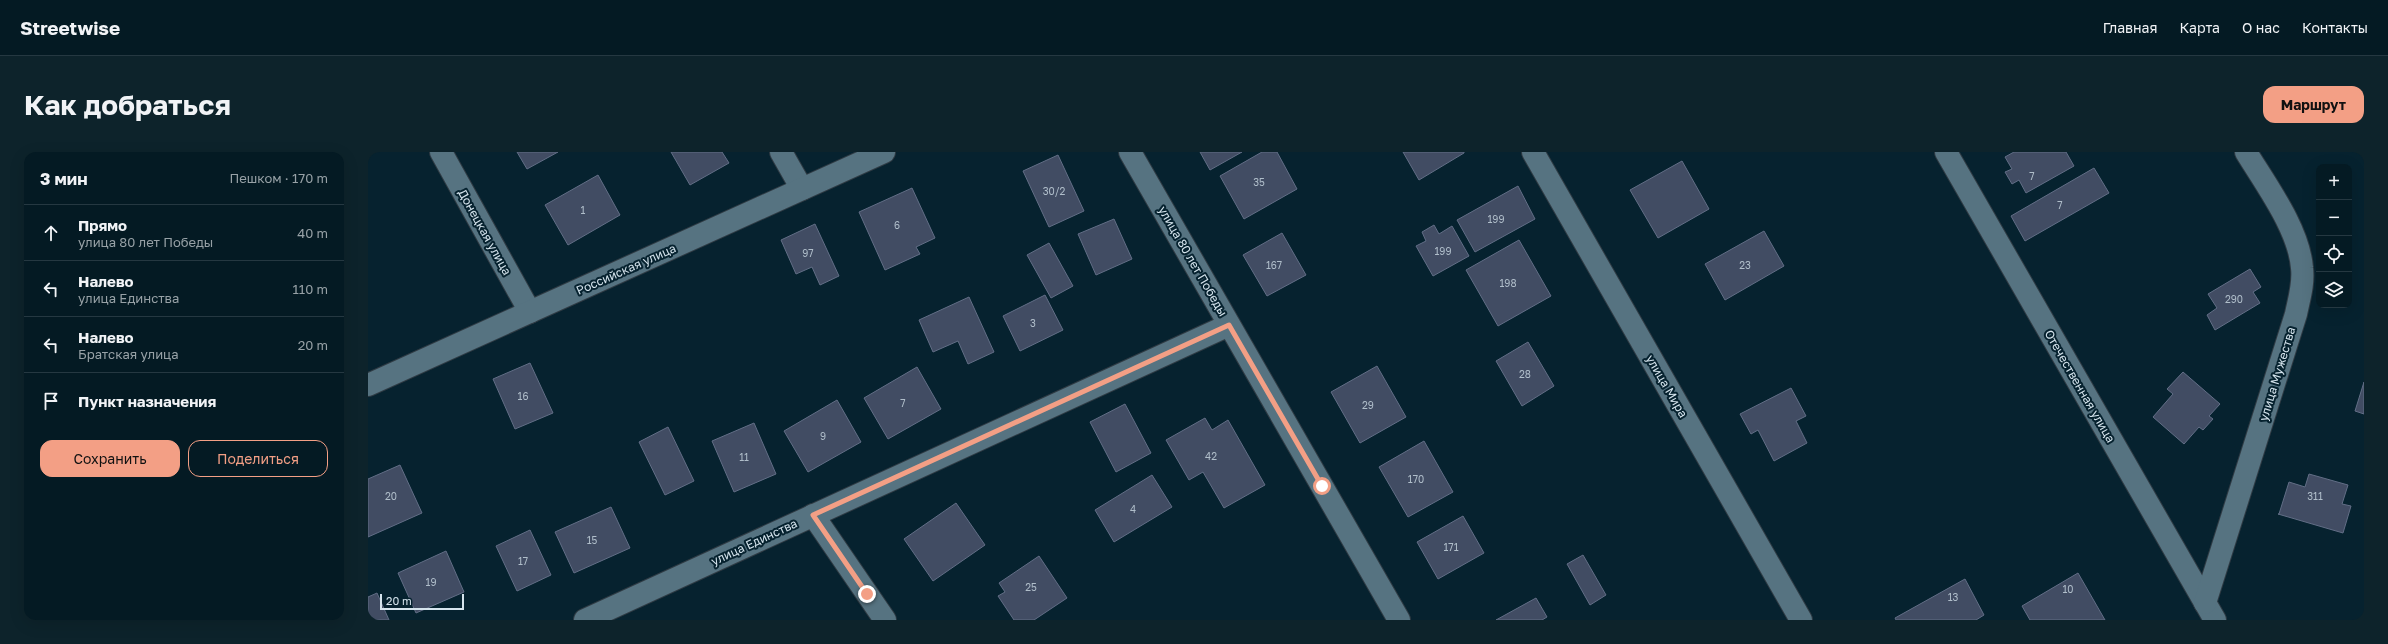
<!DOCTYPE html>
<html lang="ru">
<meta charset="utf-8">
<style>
body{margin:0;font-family:"Golos Text",sans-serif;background:#0d232b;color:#f1f3f6}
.controls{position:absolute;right:12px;top:12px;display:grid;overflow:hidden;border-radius:8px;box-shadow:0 4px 16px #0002}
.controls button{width:36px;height:36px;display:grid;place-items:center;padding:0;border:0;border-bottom:1px solid #253841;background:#041a23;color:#f1f3f6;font:20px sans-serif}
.scale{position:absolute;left:12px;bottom:10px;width:84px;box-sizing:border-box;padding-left:4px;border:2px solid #d5e4ed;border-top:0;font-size:11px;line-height:14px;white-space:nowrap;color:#d5e4ed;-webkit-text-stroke:3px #06222f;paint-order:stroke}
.stop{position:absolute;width:12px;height:12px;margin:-9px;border:3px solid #f39f85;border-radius:50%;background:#fff}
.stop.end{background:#f39f85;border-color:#fff;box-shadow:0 1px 4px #0008}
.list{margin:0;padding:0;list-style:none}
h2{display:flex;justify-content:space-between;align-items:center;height:52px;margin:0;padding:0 16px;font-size:17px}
h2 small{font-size:13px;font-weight:400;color:#97a1a6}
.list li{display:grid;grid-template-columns:26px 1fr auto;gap:12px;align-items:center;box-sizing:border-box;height:56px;padding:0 16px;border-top:1px solid #253841}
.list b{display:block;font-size:15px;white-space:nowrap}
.list p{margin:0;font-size:13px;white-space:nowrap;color:#97a1a6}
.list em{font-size:13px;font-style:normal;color:#97a1a6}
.actions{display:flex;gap:8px;padding:12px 16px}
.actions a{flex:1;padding:9px 0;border:1px solid #f39f85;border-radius:12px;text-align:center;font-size:14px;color:#f39f85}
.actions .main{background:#f39f85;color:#111}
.icon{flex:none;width:22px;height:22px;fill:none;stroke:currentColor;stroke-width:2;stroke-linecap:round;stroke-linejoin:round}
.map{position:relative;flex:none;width:1996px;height:468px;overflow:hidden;border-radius:12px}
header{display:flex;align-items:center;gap:24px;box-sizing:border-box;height:56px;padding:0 20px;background:#041a23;border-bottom:1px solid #253841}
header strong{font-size:19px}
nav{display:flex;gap:22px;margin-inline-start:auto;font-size:14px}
.intro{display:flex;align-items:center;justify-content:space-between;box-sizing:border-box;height:96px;padding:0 24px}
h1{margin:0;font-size:28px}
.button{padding:10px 18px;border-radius:12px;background:#f39f85;color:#111;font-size:14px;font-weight:700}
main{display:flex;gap:24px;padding:0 24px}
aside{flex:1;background:#041a23;border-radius:12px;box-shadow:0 4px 16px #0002}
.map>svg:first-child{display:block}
.building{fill:#414c63;stroke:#626e86}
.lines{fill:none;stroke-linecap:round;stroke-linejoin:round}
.minor-casing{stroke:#2f3b44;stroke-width:24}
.minor{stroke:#567381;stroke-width:22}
.route{stroke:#f39f85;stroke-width:5}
.labels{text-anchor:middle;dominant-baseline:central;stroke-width:4;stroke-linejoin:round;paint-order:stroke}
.number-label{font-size:10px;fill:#b0beca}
.street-label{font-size:12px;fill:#d5e4ed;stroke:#06222f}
</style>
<header>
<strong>Streetwise</strong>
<nav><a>Главная</a><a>Карта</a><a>О нас</a><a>Контакты</a></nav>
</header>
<div class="intro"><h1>Как добраться</h1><a class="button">Маршрут</a></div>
<main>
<aside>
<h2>3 мин<small>Пешком · 170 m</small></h2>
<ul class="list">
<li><svg class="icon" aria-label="ahead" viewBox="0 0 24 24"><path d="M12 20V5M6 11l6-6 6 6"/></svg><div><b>Прямо</b><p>улица 80 лет Победы</p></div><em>40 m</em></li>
<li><svg class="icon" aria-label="left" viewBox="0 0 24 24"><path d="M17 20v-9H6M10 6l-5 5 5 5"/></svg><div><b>Налево</b><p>улица Единства</p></div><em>110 m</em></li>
<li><svg class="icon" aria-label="left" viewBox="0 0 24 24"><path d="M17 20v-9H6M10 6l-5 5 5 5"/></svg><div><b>Налево</b><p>Братская улица</p></div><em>20 m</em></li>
<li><svg class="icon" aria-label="arrive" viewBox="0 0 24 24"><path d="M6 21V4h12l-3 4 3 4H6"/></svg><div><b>Пункт назначения</b></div></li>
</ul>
<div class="actions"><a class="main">Сохранить</a><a>Поделиться</a></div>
</aside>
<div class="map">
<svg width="1996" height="468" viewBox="0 0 1996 468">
<rect width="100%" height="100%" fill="#06222f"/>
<!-- building -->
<g class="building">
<path d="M149,0H190L159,17Z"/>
<path d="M303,0H354L361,11L322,33Z"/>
<path d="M832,0H874L842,18Z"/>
<path d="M894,0H909L929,37L876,67L852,24Z"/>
<path d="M1035,0H1096V1L1051,28Z"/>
<path d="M1646,0H1698L1706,14L1658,41L1651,28L1644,32L1637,20L1644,17L1637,5Z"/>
<path d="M690,3L716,59L681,75L655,19Z"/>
<path d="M1314,9L1341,57L1290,86L1262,38Z"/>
<path d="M1726,16L1741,41L1657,89L1643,64Z"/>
<path d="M230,23L252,63L200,93L177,53Z"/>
<path d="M1150,34L1167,67L1107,100L1089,68Z"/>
<path d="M544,36L567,86L548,95L552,102L517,118L491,60Z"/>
<path d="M746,67L764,107L728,123L710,82Z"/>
<path d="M447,72L471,124L452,133L444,115L428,122L413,88Z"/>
<path d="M1066,73L1071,82L1084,74L1101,104L1065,124L1048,94L1058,89L1054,80Z"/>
<path d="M1396,79L1416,114L1357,148L1337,112Z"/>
<path d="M914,81L938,123L899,144L875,103Z"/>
<path d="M1151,88L1183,144L1130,174L1098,118Z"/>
<path d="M681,91L705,134L683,146L659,103Z"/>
<path d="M1882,117L1893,135L1885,140L1892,151L1847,178L1839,163L1849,156L1840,142Z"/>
<path d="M677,143L695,178L652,199L635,164Z"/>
<path d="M601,145L626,200L600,212L590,189L565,200L551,168Z"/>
<path d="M1160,190L1186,234L1154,254L1128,209Z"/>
<path d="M162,211L185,261L147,277L125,227Z"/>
<path d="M1009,214L1038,265L992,291L963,240Z"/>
<path d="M549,215L573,257L520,287L496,246Z"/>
<path d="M1815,220L1852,252L1841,264L1845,267L1835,278L1831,275L1816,292L1785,265L1805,242L1799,237Z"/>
<path d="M1996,230V262L1987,259Z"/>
<path d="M1423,236L1438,264L1428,269L1439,291L1406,309L1390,278L1383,282L1372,262Z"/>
<path d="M469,248L493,290L440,320L416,279Z"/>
<path d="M757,252L783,301L748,320L722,270Z"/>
<path d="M837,266L844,278L860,268L897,333L856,356L835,320L821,328L798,288Z"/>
<path d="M386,271L408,322L366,340L344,289Z"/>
<path d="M300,275L326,329L297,343L271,290Z"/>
<path d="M1056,289L1085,340L1040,365L1011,315Z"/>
<path d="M32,313L54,361L0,385V327Z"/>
<path d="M1941,322L1980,333L1974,352L1983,354L1975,381L1910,362H1911L1921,330L1937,335Z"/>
<path d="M784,323L804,355L746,390L727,358Z"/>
<path d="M588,351L617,393L565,429L536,387Z"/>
<path d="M243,355L262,396L206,421L187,380Z"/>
<path d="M1095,364L1116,401L1070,427L1049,390Z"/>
<path d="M162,378L183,423L149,439L128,394Z"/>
<path d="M78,399L96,440L48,461L30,421Z"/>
<path d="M1215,403L1238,443L1222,453L1199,412Z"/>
<path d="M671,404L699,446L666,468H646L630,444L637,440L631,431Z"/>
<path d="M1710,421L1737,468H1662L1654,454Z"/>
<path d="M1597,427L1616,463L1608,468H1528L1527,466Z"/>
<path d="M9,441L21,468H0V445Z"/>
<path d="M1168,446L1179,465L1174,468H1128Z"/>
</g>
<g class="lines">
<!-- minor casing -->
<g class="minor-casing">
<g id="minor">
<path d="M73,0L162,160"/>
<path d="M413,0L434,37"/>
<path d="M762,0L1031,468"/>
<path d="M1165,0L1433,468"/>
<path d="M1578,0L1847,468"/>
<path d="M0,233L516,0"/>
<path d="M445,363L517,468"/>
<path d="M1837,451L1928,162C1931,147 1936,132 1934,116C1931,77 1898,33 1878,0"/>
<path d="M217,468L861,173"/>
</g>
</g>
<!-- minor -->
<use href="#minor" class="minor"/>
</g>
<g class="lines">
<!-- route -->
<path class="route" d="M499,442L445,363L861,173L954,334"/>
</g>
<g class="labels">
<!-- number labels -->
<g class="number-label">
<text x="1664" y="24">7</text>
<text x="891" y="30">35</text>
<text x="686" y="39">30/2</text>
<text x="1692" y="53">7</text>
<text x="215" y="58">1</text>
<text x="1128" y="67">199</text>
<text x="529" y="73">6</text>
<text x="1075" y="99">199</text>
<text x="440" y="101">97</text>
<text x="906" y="113">167</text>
<text x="1377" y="113">23</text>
<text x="1140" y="131">198</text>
<text x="1866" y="147">290</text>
<text x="665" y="171">3</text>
<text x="1157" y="222">28</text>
<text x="155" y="244">16</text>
<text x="535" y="251">7</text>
<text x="1000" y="253">29</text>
<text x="455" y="284">9</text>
<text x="843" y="304">42</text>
<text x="376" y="305">11</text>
<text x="1048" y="327">170</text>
<text x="23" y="344">20</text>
<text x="1947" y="344">311</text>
<text x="765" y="357">4</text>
<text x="224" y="388">15</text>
<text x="1083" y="395">171</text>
<text x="155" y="409">17</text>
<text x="63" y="430">19</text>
<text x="663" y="435">25</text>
<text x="1700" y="437">10</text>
<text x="1585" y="445">13</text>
</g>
<!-- street labels -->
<g class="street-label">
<text transform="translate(117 80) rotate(61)">Донецкая улица</text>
<text transform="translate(825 109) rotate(60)">улица 80 лет Победы</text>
<text transform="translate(258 117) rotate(-24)">Российская улица</text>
<text transform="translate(1909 222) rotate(-73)">улица Мужества</text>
<text transform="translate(1299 234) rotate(60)">улица Мира</text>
<text transform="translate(1712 234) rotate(60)">Отечественная улица</text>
<text transform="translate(386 390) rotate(-25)">улица Единства</text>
</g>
</g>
</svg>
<div class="controls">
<button>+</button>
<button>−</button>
<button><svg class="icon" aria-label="locate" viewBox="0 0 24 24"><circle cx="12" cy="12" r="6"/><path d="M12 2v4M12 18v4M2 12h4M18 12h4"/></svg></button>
<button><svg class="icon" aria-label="layers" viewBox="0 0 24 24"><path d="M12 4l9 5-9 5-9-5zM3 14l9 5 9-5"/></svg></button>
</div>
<div class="scale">20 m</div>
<div class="stop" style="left:954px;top:334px"></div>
<div class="stop end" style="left:499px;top:442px"></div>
</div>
</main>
